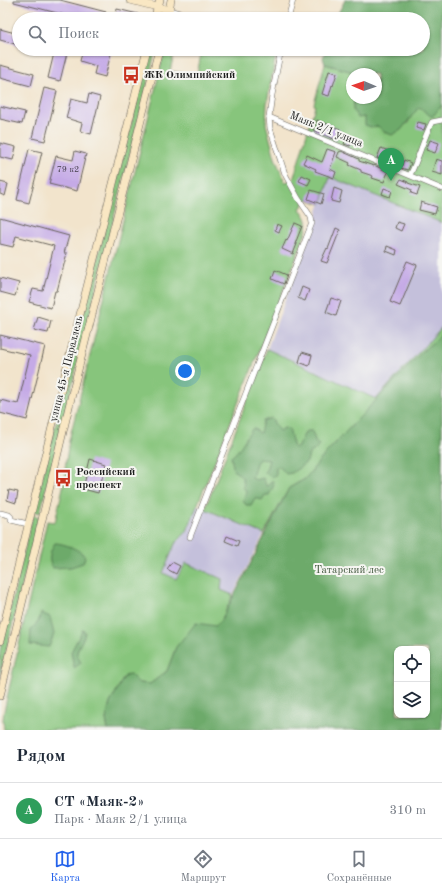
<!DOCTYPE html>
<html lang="ru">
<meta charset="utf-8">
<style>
body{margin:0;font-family:"Old Standard TT",serif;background:#f6f6f7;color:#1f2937}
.controls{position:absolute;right:12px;bottom:12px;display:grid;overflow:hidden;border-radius:8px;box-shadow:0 1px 3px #0004}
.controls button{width:36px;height:36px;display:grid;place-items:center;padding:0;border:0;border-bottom:1px solid #e0e1e3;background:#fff;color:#1f2937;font:20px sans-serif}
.compass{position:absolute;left:346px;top:68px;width:36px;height:36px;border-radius:50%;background:#fff;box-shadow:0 1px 3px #0004;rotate:272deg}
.you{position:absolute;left:185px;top:371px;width:14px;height:14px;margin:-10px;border:3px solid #fff;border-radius:50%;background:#1a73e8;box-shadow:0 0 0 6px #1a73e833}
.badge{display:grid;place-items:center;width:26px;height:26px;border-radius:50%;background:#2563eb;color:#fff;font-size:13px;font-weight:700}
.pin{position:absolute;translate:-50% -33px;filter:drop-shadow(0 1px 2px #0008)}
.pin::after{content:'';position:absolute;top:21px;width:14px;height:12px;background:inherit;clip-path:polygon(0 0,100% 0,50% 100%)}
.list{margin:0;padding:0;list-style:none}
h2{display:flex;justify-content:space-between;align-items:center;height:52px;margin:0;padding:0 16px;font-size:17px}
h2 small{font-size:13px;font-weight:400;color:#747a83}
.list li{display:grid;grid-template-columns:26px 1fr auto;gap:12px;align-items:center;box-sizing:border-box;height:56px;padding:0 16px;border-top:1px solid #e0e1e3}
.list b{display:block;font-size:15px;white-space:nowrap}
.list p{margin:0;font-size:13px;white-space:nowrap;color:#747a83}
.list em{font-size:13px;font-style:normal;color:#747a83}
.icon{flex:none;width:22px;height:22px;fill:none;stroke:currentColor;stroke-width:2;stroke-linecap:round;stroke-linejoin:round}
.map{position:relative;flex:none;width:442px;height:730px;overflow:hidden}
.search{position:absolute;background:#fff;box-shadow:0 1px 3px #0004;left:12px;right:12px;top:12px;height:44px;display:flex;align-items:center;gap:10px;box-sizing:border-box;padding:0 14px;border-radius:22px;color:#747a83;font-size:15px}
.sheet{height:108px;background:#fff}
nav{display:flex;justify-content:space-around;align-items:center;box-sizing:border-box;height:56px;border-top:1px solid #e0e1e3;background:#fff;font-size:11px;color:#747a83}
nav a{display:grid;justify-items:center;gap:2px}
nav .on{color:#2563eb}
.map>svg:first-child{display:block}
.industrial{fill:#c4c0db}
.green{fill:#87c57b;stroke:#52704c}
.forest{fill:#6daa6b;stroke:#446344;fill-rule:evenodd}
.building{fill:#c5aae6}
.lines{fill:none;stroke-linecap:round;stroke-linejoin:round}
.street-casing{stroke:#67625a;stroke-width:6}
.secondary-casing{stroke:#67625a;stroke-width:8}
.street{stroke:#fff;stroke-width:5}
.secondary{stroke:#f9e7c3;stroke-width:7}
.labels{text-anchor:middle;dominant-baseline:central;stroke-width:4;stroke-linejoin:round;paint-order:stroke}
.number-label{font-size:9px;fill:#46404e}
.poi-label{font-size:11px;font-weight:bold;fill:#1c1c1c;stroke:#f6f6f2;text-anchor:start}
.street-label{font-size:11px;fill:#1c1c1c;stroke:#f6f6f2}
.park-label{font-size:11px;fill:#41573d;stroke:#f6f6f2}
</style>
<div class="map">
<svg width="442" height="730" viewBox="0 0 442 730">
<rect width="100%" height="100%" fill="#f6f6f2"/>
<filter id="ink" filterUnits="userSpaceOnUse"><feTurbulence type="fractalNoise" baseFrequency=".025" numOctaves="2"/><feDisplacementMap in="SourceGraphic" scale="8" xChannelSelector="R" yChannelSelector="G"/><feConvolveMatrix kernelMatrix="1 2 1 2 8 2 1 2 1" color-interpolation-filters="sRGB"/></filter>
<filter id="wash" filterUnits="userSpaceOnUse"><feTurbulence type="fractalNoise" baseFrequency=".012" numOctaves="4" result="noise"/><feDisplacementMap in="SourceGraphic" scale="16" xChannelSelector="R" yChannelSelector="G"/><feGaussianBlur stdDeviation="0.9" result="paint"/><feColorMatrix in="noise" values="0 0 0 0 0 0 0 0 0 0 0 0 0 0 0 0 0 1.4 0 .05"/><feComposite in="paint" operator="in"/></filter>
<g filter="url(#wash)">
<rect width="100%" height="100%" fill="#f2e4cc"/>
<!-- industrial -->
<g class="industrial">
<path d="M330,177L442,223V327L376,399L267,349L315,220Z"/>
<path d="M197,506L264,534L233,595L220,590L186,563L176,579L163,573L175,544L187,531Z"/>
</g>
<!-- green -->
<g class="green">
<path d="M150,49H156L40,513L34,511Z"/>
<path d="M165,49H175L170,71L197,75L202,49H277L267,103L266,124L275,158L285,182L293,180L315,106L314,104L325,64L360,74H352V98H354L353,110L365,117L371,127L407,124L413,114L419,107L432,116L442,105V223L330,177L321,204L307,199L300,209C313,224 306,229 301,246L187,531L175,544L163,573L176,579L186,563L222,579L221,590L233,595L222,619L216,626L176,647L167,671L150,684L139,683L130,674L124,677L110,703L106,719L108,730H4L3,720L4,711L47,521L55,522L67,470L65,468L69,441Z"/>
<path d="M442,327V334L423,351L326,453L305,479L289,488L264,534L205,509L267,349L376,399Z"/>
<path d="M33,515L39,517L0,675V651Z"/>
</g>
<!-- forest -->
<g class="forest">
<path d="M345,0H442V105L432,117L419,107L401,130L392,135L384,132L378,126L371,127L365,125V117L358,118L353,110L354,98H376V74H360L325,64L323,58L326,49H423V19H335Z"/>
<path d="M442,334V730H108L106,719L110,703L124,677L130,674L139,683L150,684L167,671L176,647L196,623L216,626L222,619L289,488L305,479L326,453L377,399L423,351ZM397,649H427V715H397Z"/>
<path d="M271,418L279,431L284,428L289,429L294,448H297L306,431H312L316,443L319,444L316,449L309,454L307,462L292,473L286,474L280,467H276V475L271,477L268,474L265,473L269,460L259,459L256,463L252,478L256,480L263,478L267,487L271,481H273L274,485L269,495H265L262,500L255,498L251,505H246L243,501L247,492L243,487C245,479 241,475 234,471L231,457C241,450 245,437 253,428L260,433L263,421Z"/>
<path d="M55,543C63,543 82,550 85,557L83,563L71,567L53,568C47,561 50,550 55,543Z"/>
<path d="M41,613L50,617L54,634L49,647L30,645L31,629L38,622Z"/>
<path d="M83,629L85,632C84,640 77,647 77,654C77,657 80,660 81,663L74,668L71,652Z"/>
</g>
<g id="blocks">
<!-- building -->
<g class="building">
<path d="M14,0H60L106,12L104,19H81L14,2Z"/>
<path d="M117,9L138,14L137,19H115Z"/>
<path d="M0,29L19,34V45L0,40Z"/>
<path d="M55,49H68L60,81L48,78Z"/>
<path d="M83,49H112L105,77L94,74L96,66L80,61Z"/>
<path d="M0,65L34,74L31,86L0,78Z"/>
<path d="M329,71L337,73L333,86L332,85L329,96L322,94Z"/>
<path d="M44,88L57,91L45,141L32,138Z"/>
<path d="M89,94L100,97L91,134L80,131L82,123L66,118L71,99L87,103Z"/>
<path d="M0,106L25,112L22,124L0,119Z"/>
<path d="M317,120L340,129L336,140L313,130Z"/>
<path d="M418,122L426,124L424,130L416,128Z"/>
<path d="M347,137L352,140L350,146L344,144Z"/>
<path d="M430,140L439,143L435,153L426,150Z"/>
<path d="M0,143L16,147L13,160L0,157Z"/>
<path d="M381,148L389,151L386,161L377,158Z"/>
<path d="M29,149L42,152L29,203L17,200Z"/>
<path d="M327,149L336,152L330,169L336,172L334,178L315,171L316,169L303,163L307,155L322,162Z"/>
<path d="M75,151L86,154L77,191L49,184L56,156L73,160Z"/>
<path d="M341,151L359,159V161L374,166V165L388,172L384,182L372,178L373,176L361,172V170L349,165L350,163L337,157L339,152Z"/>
<path d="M436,159L442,161V175L432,172Z"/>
<path d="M404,160L411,163L408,170L401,168Z"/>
<path d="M302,175L311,179L308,185L299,181Z"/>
<path d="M401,179L408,182V183L420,187L417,195L411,193L412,190L398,184Z"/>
<path d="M0,182L8,184L5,196L0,194Z"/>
<path d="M334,188L342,191L339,203L331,201Z"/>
<path d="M384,188L392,191L390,197L382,194Z"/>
<path d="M311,190L324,194L321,204L308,199Z"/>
<path d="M421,202L437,207L435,214L419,210Z"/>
<path d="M0,217L69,236L64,253H67L57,291H55L51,308L29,302L33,289L43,291L54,246L16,236L13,247L0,244Z"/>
<path d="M397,222L404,224L401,231L395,228Z"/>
<path d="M295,223L302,226L295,244H297L293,254L282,249L286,240L287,241Z"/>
<path d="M277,224L282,226L279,232L275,230Z"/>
<path d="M336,228L340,230L327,263L321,261L327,248L328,249Z"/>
<path d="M387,246L397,250L396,255L386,251Z"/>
<path d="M407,261L417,265L400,306L390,302Z"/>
<path d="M275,270L287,275L284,284L272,279Z"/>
<path d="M0,278L19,283L15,296L0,292Z"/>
<path d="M302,287L309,290L305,301L298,298Z"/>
<path d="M331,298L341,301L336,316L326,312Z"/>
<path d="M38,317L51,321L48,333L34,330Z"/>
<path d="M0,335L45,346L27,420L0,413V400L18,404L30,355L0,348Z"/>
<path d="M302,352L312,355L309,366L299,362Z"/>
<path d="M90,459L106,464L98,493L83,489Z"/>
<path d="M9,490L18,492L16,503L7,500Z"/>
<path d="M227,536L239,541L237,546L225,541Z"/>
<path d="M172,562L180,566L176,574L167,569Z"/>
</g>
</g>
</g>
<g filter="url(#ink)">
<use href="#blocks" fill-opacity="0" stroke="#67625a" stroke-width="1"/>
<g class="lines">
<!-- street casing -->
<g class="street-casing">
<g id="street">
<path d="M169,10L200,19"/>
<path d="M288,19L293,0"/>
<path d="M269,117L442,189"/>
<path d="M410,175C419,158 423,139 432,122L442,120"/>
<path d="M0,513L9,515L11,517V520L28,524"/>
<path d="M190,537L312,223L311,217L298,198L285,174L270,128L269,117L272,95L281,49"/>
</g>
</g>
<!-- secondary casing -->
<g class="secondary-casing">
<g id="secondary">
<path d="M130,0L169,10"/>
<path d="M154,19L160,0"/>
<path d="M167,19L171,0"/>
<path d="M0,641L61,390L147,49"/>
<path d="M0,696L72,394L159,49"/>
</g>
</g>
<!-- street -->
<use href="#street" class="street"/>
<!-- secondary -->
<use href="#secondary" class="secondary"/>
</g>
</g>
<!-- icons -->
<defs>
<g id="bus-bare" transform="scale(1.38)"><path d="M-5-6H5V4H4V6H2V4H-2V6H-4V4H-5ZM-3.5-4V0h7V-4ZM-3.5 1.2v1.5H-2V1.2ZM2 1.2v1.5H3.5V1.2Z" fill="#c8321e" stroke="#f6f6f2" stroke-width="2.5" paint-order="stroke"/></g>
</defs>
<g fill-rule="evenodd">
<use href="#bus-bare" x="131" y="75"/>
<use href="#bus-bare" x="63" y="478"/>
</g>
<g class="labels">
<!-- number labels -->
<g class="number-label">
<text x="68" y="169">79 к2</text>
</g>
<!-- poi labels -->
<g class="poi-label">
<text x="144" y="75">ЖК Олимпийский</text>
<text x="76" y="472">Российский<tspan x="76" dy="13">проспект</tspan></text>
</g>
<!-- street labels -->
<g class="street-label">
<text transform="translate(326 130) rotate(22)">Маяк 2/1 улица</text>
<text transform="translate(67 369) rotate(-76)">улица 45-я Параллель</text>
</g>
<!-- park labels -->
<g class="park-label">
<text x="349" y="570">Татарский лес</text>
</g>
</g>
</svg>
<div class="controls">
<button><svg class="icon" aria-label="locate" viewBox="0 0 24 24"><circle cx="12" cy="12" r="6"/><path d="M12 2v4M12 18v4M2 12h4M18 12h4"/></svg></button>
<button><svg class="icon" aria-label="layers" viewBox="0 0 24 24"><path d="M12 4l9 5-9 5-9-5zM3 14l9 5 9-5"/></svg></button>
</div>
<svg class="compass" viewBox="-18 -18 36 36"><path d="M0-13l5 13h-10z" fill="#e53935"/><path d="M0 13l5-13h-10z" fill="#747a83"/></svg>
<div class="you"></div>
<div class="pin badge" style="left:391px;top:181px;background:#2e9e5b">A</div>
<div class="search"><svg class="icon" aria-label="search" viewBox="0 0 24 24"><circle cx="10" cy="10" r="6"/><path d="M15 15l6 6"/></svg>Поиск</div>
</div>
<section class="sheet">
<h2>Рядом<small></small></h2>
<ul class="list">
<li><span class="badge" style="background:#2e9e5b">A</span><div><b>СТ «Маяк-2»</b><p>Парк · Маяк 2/1 улица</p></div><em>310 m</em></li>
</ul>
</section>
<nav>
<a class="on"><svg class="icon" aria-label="map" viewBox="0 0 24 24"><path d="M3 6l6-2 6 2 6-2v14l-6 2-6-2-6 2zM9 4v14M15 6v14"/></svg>Карта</a>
<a><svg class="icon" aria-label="directions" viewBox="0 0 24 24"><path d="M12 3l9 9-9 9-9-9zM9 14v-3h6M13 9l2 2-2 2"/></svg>Маршрут</a>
<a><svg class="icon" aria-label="saved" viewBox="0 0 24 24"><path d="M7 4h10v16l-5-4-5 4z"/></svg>Сохранённые</a>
</nav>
